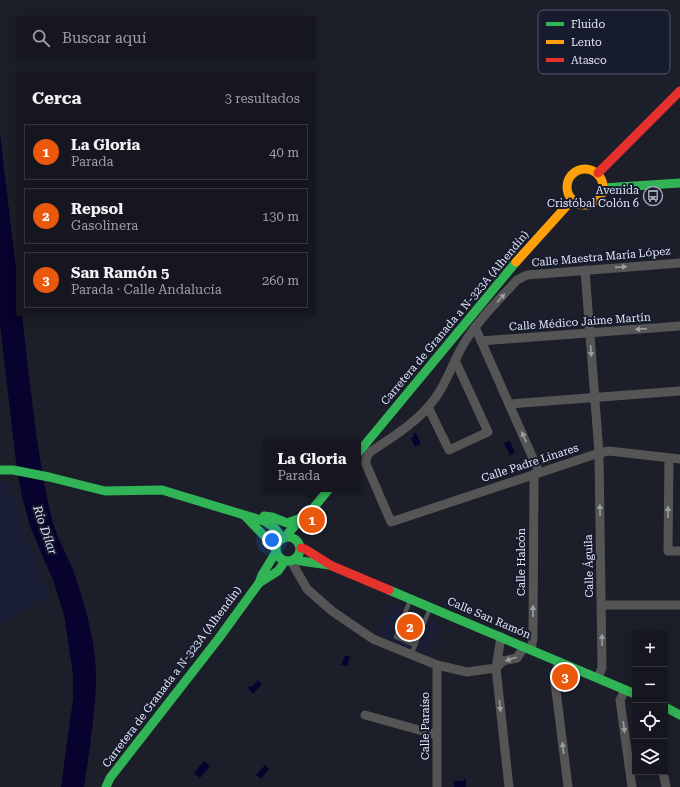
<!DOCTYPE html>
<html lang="es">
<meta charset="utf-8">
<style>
body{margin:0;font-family:"Roboto Serif",serif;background:#1e1f28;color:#f1f3f6}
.controls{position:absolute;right:12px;bottom:12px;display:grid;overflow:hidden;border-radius:0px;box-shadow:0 2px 10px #0003}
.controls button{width:36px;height:36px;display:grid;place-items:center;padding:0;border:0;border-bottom:1px solid #34353d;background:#15161f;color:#f1f3f6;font:20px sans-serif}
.you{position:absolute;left:272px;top:540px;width:14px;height:14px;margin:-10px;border:3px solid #fff;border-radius:50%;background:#1a73e8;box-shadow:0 0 0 6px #1a73e833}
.badge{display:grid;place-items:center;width:26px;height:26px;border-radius:50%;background:#ea580c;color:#fff;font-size:13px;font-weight:700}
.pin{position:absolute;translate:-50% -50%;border:2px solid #fff;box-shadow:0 1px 4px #0006}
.popup{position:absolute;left:263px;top:440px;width:98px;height:52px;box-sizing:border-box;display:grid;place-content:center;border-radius:0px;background:#15161f;filter:drop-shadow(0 1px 3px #0005);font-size:13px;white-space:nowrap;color:#9d9fa4}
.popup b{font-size:15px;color:#f1f3f6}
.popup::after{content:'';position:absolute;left:50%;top:100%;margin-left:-8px;border:8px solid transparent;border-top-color:#15161f}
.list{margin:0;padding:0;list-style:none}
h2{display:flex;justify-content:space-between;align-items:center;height:52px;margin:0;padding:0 16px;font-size:17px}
h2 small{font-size:13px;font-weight:400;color:#9d9fa4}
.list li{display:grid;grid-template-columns:26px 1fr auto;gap:12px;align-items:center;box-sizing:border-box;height:56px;margin:0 8px 8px;padding:0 8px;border:1px solid #34353d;border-radius:0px}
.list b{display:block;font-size:15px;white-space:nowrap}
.list p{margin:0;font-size:13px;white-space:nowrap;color:#9d9fa4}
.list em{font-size:13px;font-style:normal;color:#9d9fa4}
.icon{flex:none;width:22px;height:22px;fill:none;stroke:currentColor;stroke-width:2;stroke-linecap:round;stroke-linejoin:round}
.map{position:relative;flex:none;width:680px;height:787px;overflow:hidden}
.search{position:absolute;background:#15161f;box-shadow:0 2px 10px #0003;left:16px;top:16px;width:300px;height:44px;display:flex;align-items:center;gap:10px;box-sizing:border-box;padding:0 14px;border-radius:0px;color:#9d9fa4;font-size:15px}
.panel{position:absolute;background:#15161f;box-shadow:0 2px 10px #0003;left:16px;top:72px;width:300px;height:244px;border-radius:0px}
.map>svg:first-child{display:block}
.built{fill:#1a1f36}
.water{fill:#07032e}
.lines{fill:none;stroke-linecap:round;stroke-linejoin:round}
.lane{stroke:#555556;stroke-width:4.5}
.street{stroke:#555556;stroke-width:9}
.fast{stroke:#30b455;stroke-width:9}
.slow{stroke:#ff9f0a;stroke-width:9}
.jam{stroke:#e5322d;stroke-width:9}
.oneway{fill:#9c9ea6}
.labels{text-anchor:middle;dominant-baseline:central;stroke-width:4;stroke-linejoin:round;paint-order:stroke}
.poi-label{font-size:11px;fill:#e4e8f6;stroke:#171b2e;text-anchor:end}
.street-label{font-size:11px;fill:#e4e8f6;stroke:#171b2e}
.water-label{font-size:12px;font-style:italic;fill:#dbe1f5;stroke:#171b2e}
.key{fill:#171b2e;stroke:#54586a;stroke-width:1}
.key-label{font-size:11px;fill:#e4e8f6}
</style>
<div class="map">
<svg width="680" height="787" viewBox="0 0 680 787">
<rect width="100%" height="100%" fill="#1c1e29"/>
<!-- built -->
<g class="built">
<path d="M0,482H12L10,492L16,496L23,528L50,594L0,625Z"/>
<path d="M391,603L442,624L429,656L377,635Z"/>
</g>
<!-- water -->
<g class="water">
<path d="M0,134L17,277V315H22C30,382 36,450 51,516C56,538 70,559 77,581C87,613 97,647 96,682C95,717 89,752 84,787H61L73,699V674L64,614L53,580L30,526L22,497L16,462L0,324Z"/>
<path d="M416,433L421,444L415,447L411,438L414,436L413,434Z"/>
<path d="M510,441L515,453L510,455L504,443Z"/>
<path d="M345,655L350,657L347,666L341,665Z"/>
<path d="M258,680L262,684L253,694L248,688L250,686L252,687Z"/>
<path d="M204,761L210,766L200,778L194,773Z"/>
<path d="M265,765L269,769L261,779L256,775Z"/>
<path d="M464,779H466V787H454V781H463Z"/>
</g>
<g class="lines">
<!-- lane -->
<g class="lane">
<path d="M410,600L396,637L415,645"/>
<path d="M411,655L430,608"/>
</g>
<!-- street -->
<g class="street">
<path d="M680,263L527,275L517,280C498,301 477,321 463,345C451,366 445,388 429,406C413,425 389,439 369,453L366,459V464L391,522L599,453L609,451L680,459"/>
<path d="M585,270L599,453L602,668L598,678"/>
<path d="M475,327L539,472"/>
<path d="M481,341L680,326"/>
<path d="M509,404L680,391"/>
<path d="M428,407L449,450L488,432L455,360"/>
<path d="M669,458L668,551H680"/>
<path d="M291,561L307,589L332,611L373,639L437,665L467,672L496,668"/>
<path d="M602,605H680"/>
<path d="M501,637L496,668L509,787"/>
<path d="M531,650L533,638L534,474"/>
<path d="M560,662L554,674L568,787"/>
<path d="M437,665V787"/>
<path d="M496,668L503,661L517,658L524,647"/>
<path d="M625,690L620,700L632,787"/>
<path d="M365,715L437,735"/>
<path d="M663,772L666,787"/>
</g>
<!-- fast -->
<g class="fast">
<path d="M603,188L680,183"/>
<path d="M358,453L516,262"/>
<path d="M0,470H13L49,477L105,491L162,490L264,521L275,528L282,538"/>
<path d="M264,516L272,517L287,523L301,518"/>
<path d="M246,517L271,543L276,550"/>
<circle cx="288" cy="549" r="12"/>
<path d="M284,538L300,520L306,517L329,489"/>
<path d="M296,559L301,561L329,565"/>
<path d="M259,583L278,571L285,561"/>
<path d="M389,590L635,694"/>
<path d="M665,707L680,715"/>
<path d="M106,787L110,778L219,638L259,583L262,575L276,552"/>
</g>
<!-- slow -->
<g class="slow">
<circle cx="585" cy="187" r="18"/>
<path d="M516,262L572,200"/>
</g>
<!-- jam -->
<g class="jam">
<path d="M598,173L680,91"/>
<path d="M301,548L305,549L332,566L389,590"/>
</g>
</g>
<!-- one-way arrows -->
<defs><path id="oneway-solid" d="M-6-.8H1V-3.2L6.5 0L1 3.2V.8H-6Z"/></defs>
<g class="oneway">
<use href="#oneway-solid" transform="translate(621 267) rotate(-4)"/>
<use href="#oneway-solid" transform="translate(501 298) rotate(-48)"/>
<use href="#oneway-solid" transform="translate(641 329) rotate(176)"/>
<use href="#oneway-solid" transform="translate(591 351) rotate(86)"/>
<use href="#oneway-solid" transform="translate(524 437) rotate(-114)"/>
<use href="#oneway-solid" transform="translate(600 510) rotate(-91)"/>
<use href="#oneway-solid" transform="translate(668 512) rotate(-89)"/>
<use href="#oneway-solid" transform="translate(533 611) rotate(-90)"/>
<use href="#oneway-solid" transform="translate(602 640) rotate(-91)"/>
<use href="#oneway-solid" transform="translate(511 659) rotate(162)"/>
<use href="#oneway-solid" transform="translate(500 706) rotate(84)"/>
<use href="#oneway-solid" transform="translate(624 727) rotate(82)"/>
<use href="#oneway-solid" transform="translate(563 748) rotate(-97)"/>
</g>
<!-- icons -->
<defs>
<g id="bus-ring" transform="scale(1)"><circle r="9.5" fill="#171b2e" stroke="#9ea1ae" stroke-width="1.5"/><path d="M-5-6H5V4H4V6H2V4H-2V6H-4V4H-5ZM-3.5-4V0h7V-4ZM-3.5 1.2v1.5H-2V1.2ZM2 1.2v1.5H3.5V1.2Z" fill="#9ea1ae"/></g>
</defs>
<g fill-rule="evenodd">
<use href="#bus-ring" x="653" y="196"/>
</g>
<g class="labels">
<!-- poi labels -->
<g class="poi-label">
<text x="639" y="190">Avenida<tspan x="639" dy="13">Cristóbal Colón 6</tspan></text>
</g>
<!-- street labels -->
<g class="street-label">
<text transform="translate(601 257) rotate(-5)">Calle Maestra María López</text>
<text transform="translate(455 318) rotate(-50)">Carretera de Granada a N-323A (Alhendín)</text>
<text transform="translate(580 322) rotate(-4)">Calle Médico Jaime Martín</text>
<text transform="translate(530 463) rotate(-18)">Calle Padre Linares</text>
<text transform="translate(521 562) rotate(-90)">Calle Halcón</text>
<text transform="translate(589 566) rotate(-91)">Calle Águila</text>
<text transform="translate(489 618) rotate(23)">Calle San Ramón</text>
<text transform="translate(172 677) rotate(-53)">Carretera de Granada a N-323A (Alhendín)</text>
<text transform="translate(425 726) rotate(-90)">Calle Paraíso</text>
</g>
<!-- water labels -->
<g class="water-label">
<text transform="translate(45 530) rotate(71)">Río Dílar</text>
</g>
</g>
<!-- legend -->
<rect x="538" y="10" width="132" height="64" rx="6" class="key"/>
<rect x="546" y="22" width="18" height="4" fill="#30b455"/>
<rect x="546" y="40" width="18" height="4" fill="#ff9f0a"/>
<rect x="546" y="58" width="18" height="4" fill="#e5322d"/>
<g class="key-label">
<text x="571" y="28">Fluido</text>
<text x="571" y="46">Lento</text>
<text x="571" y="64">Atasco</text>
</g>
</svg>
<div class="controls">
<button>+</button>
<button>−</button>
<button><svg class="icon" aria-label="locate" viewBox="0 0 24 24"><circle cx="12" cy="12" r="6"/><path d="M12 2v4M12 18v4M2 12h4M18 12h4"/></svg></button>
<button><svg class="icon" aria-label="layers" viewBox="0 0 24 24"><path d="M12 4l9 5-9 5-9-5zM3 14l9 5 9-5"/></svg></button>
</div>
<div class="you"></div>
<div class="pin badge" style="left:312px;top:520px">1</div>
<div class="popup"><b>La Gloria</b>Parada</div>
<div class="pin badge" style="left:410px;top:627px">2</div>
<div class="pin badge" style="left:565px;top:677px">3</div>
<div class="search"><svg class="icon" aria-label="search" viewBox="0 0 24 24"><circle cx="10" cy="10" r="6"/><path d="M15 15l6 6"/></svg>Buscar aquí</div>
<section class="panel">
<h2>Cerca<small>3 resultados</small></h2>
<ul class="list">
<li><span class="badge">1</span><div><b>La Gloria</b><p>Parada</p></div><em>40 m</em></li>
<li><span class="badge">2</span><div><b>Repsol</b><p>Gasolinera</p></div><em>130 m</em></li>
<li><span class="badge">3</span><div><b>San Ramón 5</b><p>Parada · Calle Andalucía</p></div><em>260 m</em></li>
</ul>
</section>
</div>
